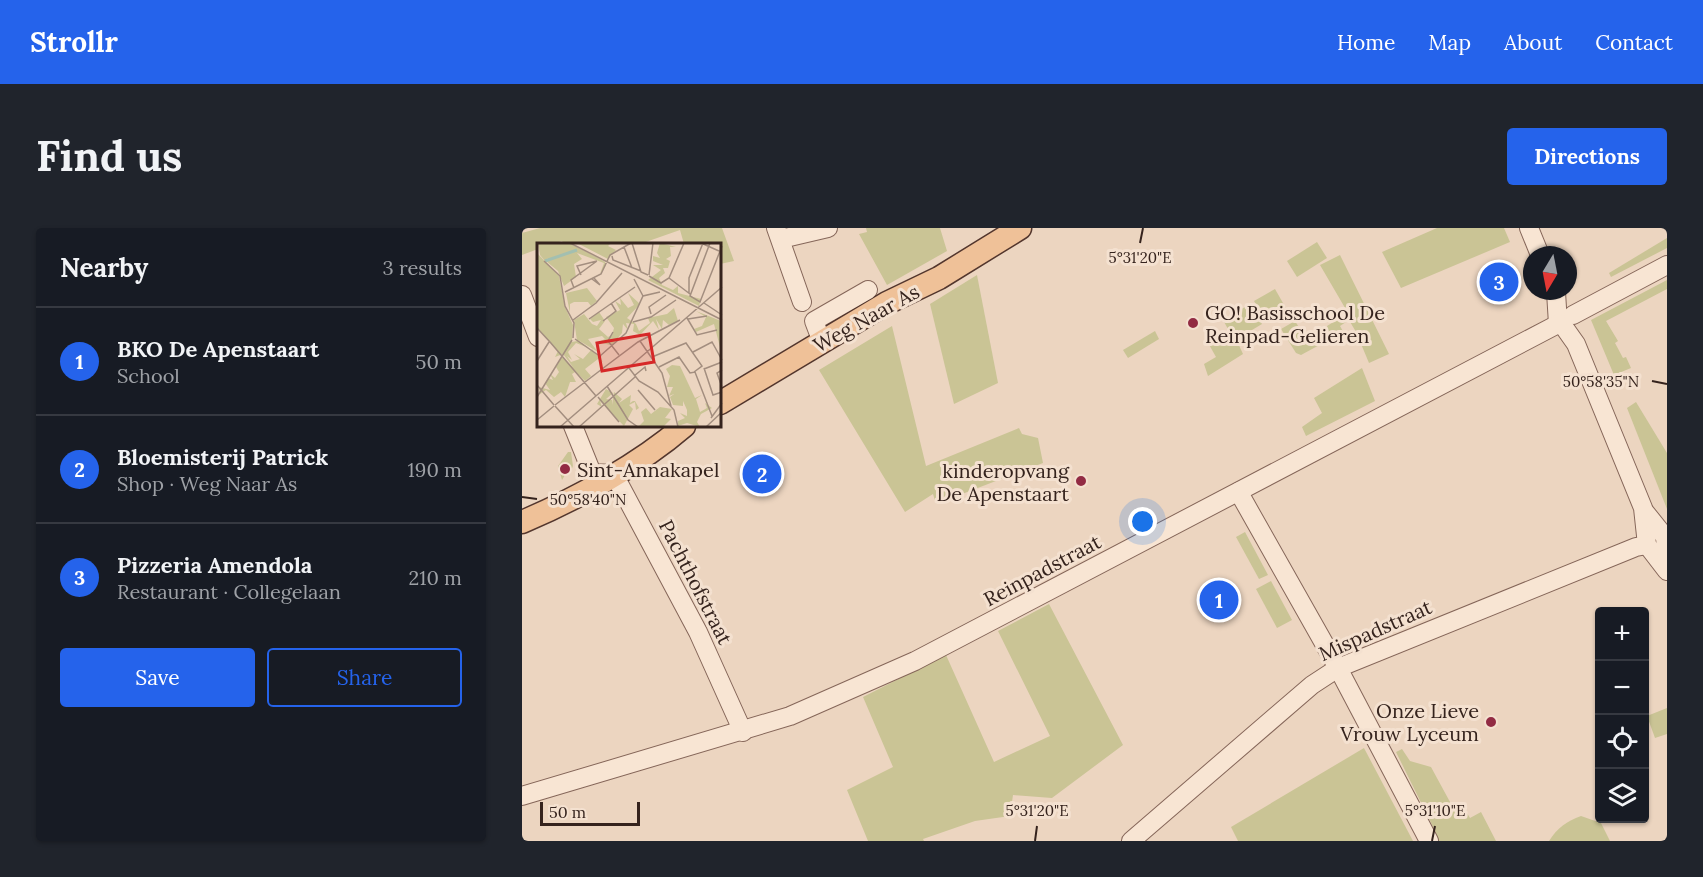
<!DOCTYPE html>
<meta charset="utf-8">
<style>
body{margin:0;font-family:Lora,serif;background:#20242c;color:#f1f3f6}
.controls{position:absolute;right:18px;bottom:18px;display:grid;overflow:hidden;border-radius:6px;box-shadow:0 2px 4px #0004}
.controls button{width:54px;height:54px;display:grid;place-items:center;padding:0;border:0;border-bottom:2px solid #363941;background:#171b24;color:#f1f3f6;font:30px sans-serif}
.compass{position:absolute;left:1001px;top:18px;width:54px;height:54px;border-radius:50%;background:#171b24;box-shadow:0 2px 4px #0004;rotate:190deg}
.scale{position:absolute;left:18px;bottom:15px;width:100px;box-sizing:border-box;padding-left:6px;border:3px solid #35231d;border-top:0;font-size:16px;line-height:21px;white-space:nowrap;color:#35231d;-webkit-text-stroke:4px #f4e1d0;paint-order:stroke}
.you{position:absolute;left:621px;top:294px;width:21px;height:21px;margin:-15px;border:4px solid #fff;border-radius:50%;background:#1a73e8;box-shadow:0 0 0 9px #1a73e833}
.badge{display:grid;place-items:center;width:39px;height:39px;border-radius:50%;background:#2563eb;color:#fff;font-size:20px;font-weight:700}
.pin{position:absolute;translate:-50% -50%;border:3px solid #fff;box-shadow:0 2px 6px #0006}
.list{margin:0;padding:0;list-style:none}
h2{display:flex;justify-content:space-between;align-items:center;height:78px;margin:0;padding:0 24px;font-size:26px}
h2 small{font-size:20px;font-weight:400;color:#9ea1a6}
.list li{display:grid;grid-template-columns:39px 1fr auto;gap:18px;align-items:center;box-sizing:border-box;height:108px;padding:0 24px;border-top:2px solid #363941}
.list b{display:block;font-size:22px;white-space:nowrap}
.list p{margin:0;font-size:20px;white-space:nowrap;color:#9ea1a6}
.list em{font-size:20px;font-style:normal;color:#9ea1a6}
.actions{display:flex;gap:12px;padding:18px 24px}
.actions a{flex:1;padding:14px 0;border:2px solid #2563eb;border-radius:6px;text-align:center;font-size:21px;color:#2563eb}
.actions .main{background:#2563eb;color:#fff}
.icon{flex:none;width:33px;height:33px;fill:none;stroke:currentColor;stroke-width:2;stroke-linecap:round;stroke-linejoin:round}
.map{position:relative;flex:none;width:1145px;height:613px;overflow:hidden;border-radius:6px}
header{display:flex;align-items:center;gap:36px;box-sizing:border-box;height:84px;padding:0 30px;background:#2563eb;color:#fff}
header strong{font-size:28px}
nav{display:flex;gap:33px;margin-inline-start:auto;font-size:21px}
.intro{display:flex;align-items:center;justify-content:space-between;box-sizing:border-box;height:144px;padding:0 36px}
h1{margin:0;font-size:42px}
.button{padding:15px 27px;border-radius:6px;background:#2563eb;color:#fff;font-size:21px;font-weight:700}
main{display:flex;gap:36px;padding:0 36px}
aside{flex:1;background:#171b24;border-radius:6px;box-shadow:0 2px 4px #0004}
.map>svg:first-child{display:block}
.green{fill:#cac495}
.lines{fill:none;stroke-linecap:round;stroke-linejoin:round}
.minor-casing{stroke:#856659;stroke-width:20}
.major-casing{stroke:#53362d;stroke-width:25}
.minor{stroke:#f8e5d3;stroke-width:18}
.major{stroke:#efc198;stroke-width:22}
.ticks{fill:none;stroke:#35231d;stroke-width:2}
.poi-dot{fill:#922b43;stroke:#f4e1d0;stroke-width:2}
.labels{text-anchor:middle;dominant-baseline:central;stroke-width:6;stroke-linejoin:round;paint-order:stroke}
.poi-label{font-size:20px;fill:#35231d;stroke:#f4e1d0;text-anchor:start}
.street-label{font-size:20px;fill:#35231d;stroke:#f4e1d0}
.inset-river{fill:none;stroke:#a3bfb0;stroke-width:3}
.inset-road{fill:none;stroke:#a38e7f;stroke-width:1.5}
.view{fill:#d62828;fill-opacity:0.15;stroke:#d62828;stroke-width:3}
.inset-edge{fill:none;stroke:#35231d;stroke-width:3}
.ticks-label{font-size:15px;text-anchor:middle;fill:#35231d;stroke:#f4e1d0;stroke-width:6;stroke-linejoin:round;paint-order:stroke}
</style>
<header>
<strong>Strollr</strong>
<nav><a>Home</a><a>Map</a><a>About</a><a>Contact</a></nav>
</header>
<div class="intro"><h1>Find us</h1><a class="button">Directions</a></div>
<main>
<aside>
<h2>Nearby<small>3 results</small></h2>
<ul class="list">
<li><span class="badge">1</span><div><b>BKO De Apenstaart</b><p>School</p></div><em>50 m</em></li>
<li><span class="badge">2</span><div><b>Bloemisterij Patrick</b><p>Shop · Weg Naar As</p></div><em>190 m</em></li>
<li><span class="badge">3</span><div><b>Pizzeria Amendola</b><p>Restaurant · Collegelaan</p></div><em>210 m</em></li>
</ul>
<div class="actions"><a class="main">Save</a><a>Share</a></div>
</aside>
<div class="map">
<svg width="1145" height="613" viewBox="0 0 1145 613">
<rect width="100%" height="100%" fill="#ecd5c0"/>
<!-- green -->
<g class="green">
<path d="M18,0H200L212,33L198,36V16H162L158,2L118,16H42L40,13L31,16H16V21L0,27V5Z"/>
<path d="M344,0H418L425,23L365,57L337,6L345,4Z"/>
<path d="M915,0H982L988,14L879,60L860,24Z"/>
<path d="M1145,10V20L1089,49L1087,45Z"/>
<path d="M795,14L805,30L775,49L765,33Z"/>
<path d="M818,27L867,126L847,135L834,104L827,92L818,98L823,107L815,108L807,104L805,98L826,85L798,37Z"/>
<path d="M455,47L476,155L432,176L408,76Z"/>
<path d="M1145,52V61L1084,93L1096,113L1093,115L1101,130L1104,129L1109,140L1092,147L1069,92Z"/>
<path d="M753,61L765,82L745,94L732,73Z"/>
<path d="M728,76L740,96L720,108L706,101L701,92Z"/>
<path d="M773,93L783,109L798,100L804,110L803,114L779,127L774,125L759,101Z"/>
<path d="M370,98L404,238L497,200L500,206L516,210L521,235L414,276L411,266L383,284L297,142Z"/>
<path d="M633,103L637,111L606,130L601,122Z"/>
<path d="M706,110L715,113L721,126L686,148L682,136L694,129L685,113L688,111L692,117Z"/>
<path d="M840,140L853,173L784,208L780,199L800,185L792,170Z"/>
<path d="M1114,174L1145,225V281L1105,180Z"/>
<path d="M46,224H49L51,238L48,245L44,237L40,238L43,247L40,252L36,238Z"/>
<path d="M723,304L746,347L737,351L714,309Z"/>
<path d="M749,353L770,392L755,400L734,361Z"/>
<path d="M527,376L601,517L530,570L491,567L488,588L453,593L401,611L402,613H346L325,562L371,539L341,469L424,427L472,534L528,508L476,403Z"/>
<path d="M1145,480V506L1133,510L1125,488Z"/>
<path d="M842,520L891,613H716L709,599Z"/>
<path d="M880,521L888,533L909,539L934,585L942,580L948,590L959,584L974,613H915L914,605L874,524Z"/>
<path d="M1059,588L1079,595L1088,613H1027C1035,600 1045,593 1059,588Z"/>
</g>
<g class="lines">
<!-- minor casing -->
<g class="minor-casing">
<g id="minor">
<path d="M254,0L280,74"/>
<path d="M1007,0L1018,27"/>
<path d="M259,11L306,0"/>
<path d="M1034,64L1036,96L1042,99L1054,116L1121,280L1125,317L1145,343"/>
<path d="M0,67L16,109"/>
<path d="M1051,87L1145,37"/>
<path d="M300,114L292,93L346,62"/>
<path d="M51,198L70,245L91,246L95,252L176,404L221,504"/>
<path d="M718,263L720,270L816,440L907,613"/>
<path d="M1123,284L1143,309L1145,333"/>
<path d="M0,568L268,488L393,433L1036,96"/>
<path d="M609,613L790,457L816,440L1114,319L1125,317"/>
</g>
</g>
<!-- major casing -->
<g class="major-casing">
<g id="major">
<path d="M198,175L365,75L417,50L498,0"/>
<path d="M0,294C54,271 117,237 162,198"/>
</g>
</g>
<!-- minor -->
<use href="#minor" class="minor"/>
<!-- major -->
<use href="#major" class="major"/>
</g>
<!-- ticks -->
<path class="ticks" d="M618,15L621,0M1130,153L1145,156M0,269L15,271M513,613L515,598M910,613L913,598"/>
<!-- markers -->
<g class="poi-dot">
<circle cx="671" cy="95" r="6"/>
<circle cx="43" cy="241" r="6"/>
<circle cx="559" cy="253" r="6"/>
<circle cx="969" cy="494" r="6"/>
</g>
<g class="labels">
<!-- poi labels -->
<g class="poi-label">
<text x="683" y="84">GO! Basisschool De<tspan x="683" dy="23">Reinpad-Gelieren</tspan></text>
<text x="55" y="241">Sint-Annakapel</text>
<text x="547" y="242" text-anchor="end">kinderopvang<tspan x="547" dy="23">De Apenstaart</tspan></text>
<text x="957" y="482" text-anchor="end">Onze Lieve<tspan x="957" dy="23">Vrouw Lyceum</tspan></text>
</g>
<!-- street labels -->
<g class="street-label">
<text transform="translate(344 90) rotate(-29)">Weg Naar As</text>
<text transform="translate(520 342) rotate(-28)">Reinpadstraat</text>
<text transform="translate(174 354) rotate(63)">Pachthofstraat</text>
<text transform="translate(853 402) rotate(-24)">Mispadstraat</text>
</g>
</g>
<!-- overview -->
<g transform="translate(15 15)">
<rect width="184" height="184" fill="#ecd5c0"/>
<path d="M1,0H32L63,16L68,19L69,21L68,24L63,31L67,20L40,10L45,16L37,21L39,34L27,43L21,28L9,18L11,15L8,18L3,12ZM40,0H74L71,3L79,7L71,16ZM123,0L139,4H133L134,13L129,16L133,18L131,25H126L128,30L122,35L125,42L136,47L141,43V50L164,56L162,63L111,37L124,27L116,22H126L116,18V13L123,15L120,10ZM0,10L22,33L28,64L36,82L35,99L40,98L37,77L47,71L55,81L60,83L64,77L56,79L53,76L62,69L68,78L62,86L71,94L75,92L77,85L69,74L83,67L78,58L84,62L83,55L91,65L97,62L91,50L103,61L90,75L99,81L102,88L113,80L111,75L130,71L137,65L141,78L132,82L126,77L125,86L119,76L122,87L116,78L103,92L96,88L97,81L89,80L91,87L86,81L85,90L75,102L71,96L73,102L61,99L68,96L65,93L51,96L61,109L41,97L52,105L39,100L31,109L35,117L30,113L34,119L43,116L37,111L46,116L55,106L66,119L61,116L48,126L54,133L48,138L38,128L44,135L38,129L35,131L39,139H33L28,154L24,149L17,154L9,147L3,151L2,144L13,147L8,140L11,135L16,137L13,131L18,135L22,129L19,124L25,114L36,124L26,111L18,114L21,108L0,85ZM50,45L60,58L54,63L51,59H37L33,61V70L29,50ZM159,68L184,78V108L177,81L159,89L157,86L165,83L169,74ZM135,122L143,123L158,155L165,152L159,156L163,169L170,165L168,160L175,165L164,171L160,179L163,184L150,180L141,183V178L148,175L143,170L150,173V167L146,158V163L136,162L133,154L137,151L132,153L136,144H130L133,133L129,126ZM69,146L76,150L69,156L75,157V162L77,149L85,156L82,160L94,152L93,160L96,158H98L102,165L99,167L98,159L92,162L96,166L87,183L63,158L65,164L60,161ZM123,164L135,166L128,175L134,176L126,184H101L107,178L104,169L109,165L114,171Z" fill="#cac495"/>
<path class="inset-river" d="M8,18L40,7"/>
<path class="inset-road" d="M33,0L185,77M95,0L104,29L111,32M164,0L182,8M173,0L153,53L163,59L185,3M87,4L95,25M75,13L76,17L104,28M7,18L23,33L28,63L37,80L36,95M44,32L40,23L60,18M112,32L116,0M112,33L124,40L132,35L147,0M132,35L153,51M55,36L63,42L57,35M97,36L106,53M37,45L34,37L60,18M28,49L64,31L73,12L94,0M152,50V35L166,0M167,60L185,72M114,71L112,64L129,52M150,75L160,92L180,87M52,76L98,44M151,76L170,73M36,77L59,60L85,30M66,78L79,68L74,60M96,79L114,74L139,57M0,85L13,99M76,89L71,98L82,112M38,96L64,114M103,98L125,130L134,163M13,99L59,153M156,109L175,99L185,117M63,113L89,90L106,53L123,49M115,114L149,100L165,123L157,129M0,118L12,99M69,123L101,99L143,77M122,124L142,114L153,130L158,129L175,173M92,125L102,138L121,149L137,167L141,184M167,125L176,152L185,149M167,126L185,119M185,127L180,130L185,144M97,133L108,124L109,128M0,142L17,162M70,143L91,177L101,184M101,147L118,167M0,154L35,97M61,154L82,179M18,162L69,123M18,163L37,184M174,175L185,160M0,177L17,163M23,184L185,44M42,184L98,134M169,184L185,169"/>
<path class="view" d="M112,91L117,119L65,128L60,100Z"/>
<rect width="184" height="184" class="inset-edge"/>
</g>
<g class="ticks-label">
<text x="618" y="35">5°31'20"E</text>
<text x="1079" y="159">50°58'35"N</text>
<text x="66" y="277">50°58'40"N</text>
<text x="515" y="588">5°31'20"E</text>
<text x="913" y="588">5°31'10"E</text>
</g>
</svg>
<div class="controls">
<button>+</button>
<button>−</button>
<button><svg class="icon" aria-label="locate" viewBox="0 0 24 24"><circle cx="12" cy="12" r="6"/><path d="M12 2v4M12 18v4M2 12h4M18 12h4"/></svg></button>
<button><svg class="icon" aria-label="layers" viewBox="0 0 24 24"><path d="M12 4l9 5-9 5-9-5zM3 14l9 5 9-5"/></svg></button>
</div>
<svg class="compass" viewBox="-18 -18 36 36"><path d="M0-13l5 13h-10z" fill="#e53935"/><path d="M0 13l5-13h-10z" fill="#9ea1a6"/></svg>
<div class="scale">50 m</div>
<div class="you"></div>
<div class="pin badge" style="left:697px;top:372px">1</div>
<div class="pin badge" style="left:240px;top:246px">2</div>
<div class="pin badge" style="left:977px;top:54px">3</div>
</div>
</main>
